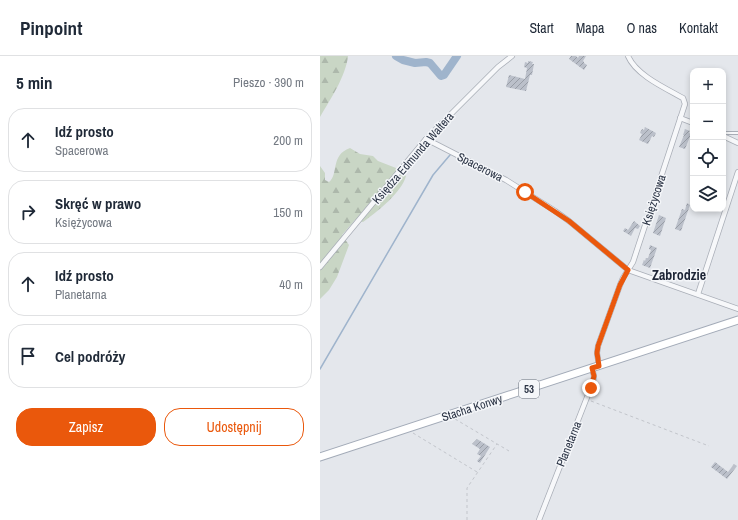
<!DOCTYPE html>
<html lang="pl">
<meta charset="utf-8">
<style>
body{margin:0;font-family:"Archivo Narrow",sans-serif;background:#f2f2f3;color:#1f2937}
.controls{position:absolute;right:12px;top:12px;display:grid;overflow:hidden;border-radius:8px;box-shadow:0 2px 6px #0003}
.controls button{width:36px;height:36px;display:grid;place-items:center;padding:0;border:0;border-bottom:1px solid #e0e1e3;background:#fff;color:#1f2937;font:20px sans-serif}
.stop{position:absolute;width:12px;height:12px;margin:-9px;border:3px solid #ea580c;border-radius:50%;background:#fff}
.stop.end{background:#ea580c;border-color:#fff;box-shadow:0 1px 4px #0008}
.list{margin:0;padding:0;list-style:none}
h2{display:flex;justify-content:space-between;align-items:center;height:52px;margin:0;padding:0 16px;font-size:17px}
h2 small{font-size:13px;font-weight:400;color:#747a83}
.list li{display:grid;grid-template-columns:26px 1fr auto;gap:12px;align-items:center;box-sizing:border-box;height:64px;margin:0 8px 8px;padding:0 8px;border:1px solid #e0e1e3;border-radius:16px}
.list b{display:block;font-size:15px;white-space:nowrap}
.list p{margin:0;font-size:13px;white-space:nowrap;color:#747a83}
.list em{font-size:13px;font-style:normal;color:#747a83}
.actions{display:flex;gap:8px;padding:12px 16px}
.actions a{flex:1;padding:9px 0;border:1px solid #ea580c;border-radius:16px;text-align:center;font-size:14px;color:#ea580c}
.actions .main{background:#ea580c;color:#fff}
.icon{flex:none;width:22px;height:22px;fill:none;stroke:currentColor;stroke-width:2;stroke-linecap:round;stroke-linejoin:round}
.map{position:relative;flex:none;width:418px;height:464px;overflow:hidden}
header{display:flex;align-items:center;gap:24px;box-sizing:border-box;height:56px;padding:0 20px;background:#fff;border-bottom:1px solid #e0e1e3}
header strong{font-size:19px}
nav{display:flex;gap:22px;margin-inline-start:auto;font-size:14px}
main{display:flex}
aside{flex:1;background:#fff}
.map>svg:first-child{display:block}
.forest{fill:url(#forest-firs)}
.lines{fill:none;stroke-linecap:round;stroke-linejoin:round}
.stream{stroke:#9fb4cc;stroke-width:1.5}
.river{stroke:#9fb4cc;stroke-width:8}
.building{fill:url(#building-hatch)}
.lane-casing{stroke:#a9aeb7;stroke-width:4}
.street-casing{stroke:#a9aeb7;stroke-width:6}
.primary-casing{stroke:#a3abb8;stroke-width:9}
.path{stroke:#c2c5cb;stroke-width:1;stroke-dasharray:3 3;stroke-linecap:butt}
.lane{stroke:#f7f8fa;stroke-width:2}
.street{stroke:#f7f8fa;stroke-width:4.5}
.primary{stroke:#fff;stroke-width:7}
.route{stroke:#ea580c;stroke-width:5}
.labels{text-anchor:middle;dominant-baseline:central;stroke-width:3;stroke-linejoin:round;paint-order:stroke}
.shield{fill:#f4f6f9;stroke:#676e7b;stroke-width:1}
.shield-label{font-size:11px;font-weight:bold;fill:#2b3445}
.street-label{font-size:12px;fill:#2b3445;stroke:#f4f6f9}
.quarter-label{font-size:14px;font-weight:bold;fill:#1d2536;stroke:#f4f6f9}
</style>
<header>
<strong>Pinpoint</strong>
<nav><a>Start</a><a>Mapa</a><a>O nas</a><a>Kontakt</a></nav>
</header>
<main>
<aside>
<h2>5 min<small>Pieszo · 390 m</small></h2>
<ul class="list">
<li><svg class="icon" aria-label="ahead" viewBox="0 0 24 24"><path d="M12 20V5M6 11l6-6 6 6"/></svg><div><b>Idź prosto</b><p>Spacerowa</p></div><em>200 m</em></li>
<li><svg class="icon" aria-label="right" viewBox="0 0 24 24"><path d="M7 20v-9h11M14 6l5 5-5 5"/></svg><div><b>Skręć w prawo</b><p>Księżycowa</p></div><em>150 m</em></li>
<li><svg class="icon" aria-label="ahead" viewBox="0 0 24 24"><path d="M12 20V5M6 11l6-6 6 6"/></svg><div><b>Idź prosto</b><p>Planetarna</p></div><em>40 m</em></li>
<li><svg class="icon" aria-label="arrive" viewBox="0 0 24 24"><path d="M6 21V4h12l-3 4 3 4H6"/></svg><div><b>Cel podróży</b></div></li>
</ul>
<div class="actions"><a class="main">Zapisz</a><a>Udostępnij</a></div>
</aside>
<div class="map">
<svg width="418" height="464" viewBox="0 0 418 464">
<defs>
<pattern id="forest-firs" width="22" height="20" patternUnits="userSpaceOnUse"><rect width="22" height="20" fill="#c9d6c5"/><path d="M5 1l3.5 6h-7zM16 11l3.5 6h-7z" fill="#adb8ab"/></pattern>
<pattern id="building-hatch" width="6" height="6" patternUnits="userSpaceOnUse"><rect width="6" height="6" fill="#bbc0ca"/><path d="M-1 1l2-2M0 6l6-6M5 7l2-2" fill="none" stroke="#989da6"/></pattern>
</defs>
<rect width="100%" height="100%" fill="#e4e7ec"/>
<!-- forest -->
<g class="forest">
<path d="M0,0H28C26,20 10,44 0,61Z"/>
<path d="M30,92L40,98L53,100L58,105L76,112L86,120C82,136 56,157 43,166L35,164L22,179L29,189L17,221L9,234L0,243V110L5,117V124L9,126C19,118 10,99 30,92Z"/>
</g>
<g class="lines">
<!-- stream -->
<path class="stream" d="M0,313L113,119L130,99"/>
<!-- river -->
<path class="river" d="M76,0L83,4L95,7L106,6L110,7L121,20L124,19L137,0"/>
</g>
<!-- building -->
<g class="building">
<path d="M251,0H256L258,2L259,0H266L263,5L264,6V7L267,9L264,14L249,3Z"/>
<path d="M208,5L213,6L212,8H214L212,19H210L206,35L186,31L189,19L205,23L207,12L204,11L205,6L208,7Z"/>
<path d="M325,71L336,77L334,81L332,80L328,88L319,84L322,78L320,77L322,73L324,74Z"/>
<path d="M365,73L370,75L369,77L371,78L365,93L359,91L364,79H363Z"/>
<path d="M367,147L370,149L361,175L355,173L362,153L365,154Z"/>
<path d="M339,159L346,162L340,180L333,177Z"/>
<path d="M314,165L320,170L318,173L315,172L311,180L303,175L305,172L308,174Z"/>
<path d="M330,189L337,192L330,212L322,209L324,204L325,205L326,202H328L331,194L329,193Z"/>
<path d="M157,383L170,391L160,407L157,405L161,400L157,398L160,393L152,388Z"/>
<path d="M395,406L408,416L414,408L417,410L407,423L391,411Z"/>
</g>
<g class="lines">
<!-- lane casing -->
<g class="lane-casing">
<path id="lane" d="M403,77H418"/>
</g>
<!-- street casing -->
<g class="street-casing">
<g id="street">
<path d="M360,62L373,67"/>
<path d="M403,80L418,87"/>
<path d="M106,83L186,124L235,155L249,165L308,214L418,253"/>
<path d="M0,211L106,83L178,11L192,0"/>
<path d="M378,238L418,116"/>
<path d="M279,310L277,297L278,290L300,229L303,222L313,206L365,48L363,42C345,32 316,19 308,0"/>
<path d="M219,464L273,326L274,320L272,312"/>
</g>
</g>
<!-- primary casing -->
<g class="primary-casing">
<path id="primary" d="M0,401L418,264"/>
</g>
<!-- path -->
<g class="path">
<path d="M271,345L389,390"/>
<path d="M135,363L189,395"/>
<path d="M93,377L157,416"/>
<path d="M147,464V432L177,388"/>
</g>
<!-- lane -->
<use href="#lane" class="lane"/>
<!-- street -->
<use href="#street" class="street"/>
<!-- primary -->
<use href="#primary" class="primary"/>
</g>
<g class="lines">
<!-- route -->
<path class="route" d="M205,136L249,165L308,214L300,229L278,290L277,297L279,310L272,312L274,320L271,332"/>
</g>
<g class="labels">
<!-- shield labels -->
<rect class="shield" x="199" y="324" width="20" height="18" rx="3"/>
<g class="shield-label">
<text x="209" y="333">53</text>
</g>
<!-- street labels -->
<g class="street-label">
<text transform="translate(93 102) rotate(-49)">Księdza Edmunda Waltera</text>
<text transform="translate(160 111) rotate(27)">Spacerowa</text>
<text transform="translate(334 144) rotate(-72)">Księżycowa</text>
<text transform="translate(152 352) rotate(-18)">Stacha Konwy</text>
<text transform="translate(249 388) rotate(-68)">Planetarna</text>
</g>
<!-- quarter labels -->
<g class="quarter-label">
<text x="359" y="219">Zabrodzie</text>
</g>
</g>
</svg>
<div class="controls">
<button>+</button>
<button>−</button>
<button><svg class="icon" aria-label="locate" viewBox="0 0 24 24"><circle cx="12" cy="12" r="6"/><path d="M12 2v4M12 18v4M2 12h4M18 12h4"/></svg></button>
<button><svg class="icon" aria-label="layers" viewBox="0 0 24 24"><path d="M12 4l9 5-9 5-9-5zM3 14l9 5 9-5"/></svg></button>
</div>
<div class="stop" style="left:205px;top:136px"></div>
<div class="stop end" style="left:271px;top:332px"></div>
</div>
</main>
